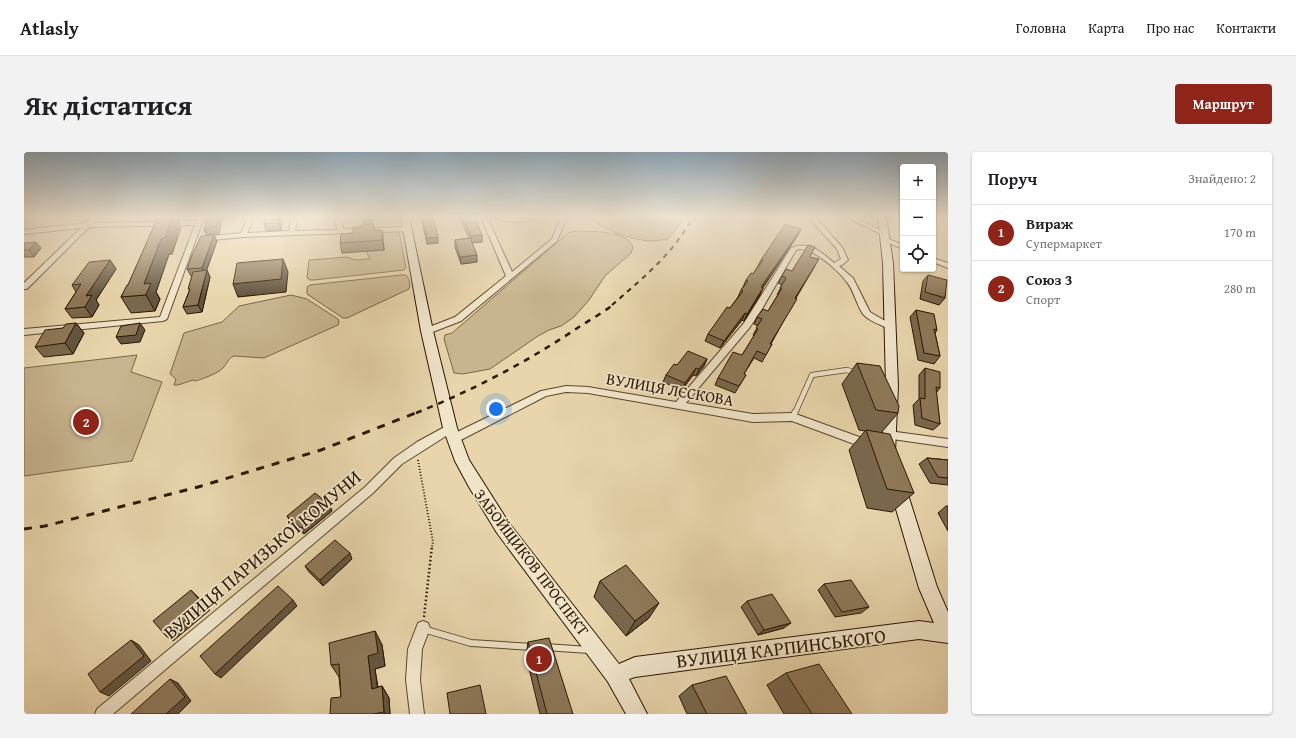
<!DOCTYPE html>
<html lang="uk">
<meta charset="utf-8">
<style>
body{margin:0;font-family:"Gentium Book Plus",serif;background:#f2f2f2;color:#202124}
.controls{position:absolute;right:12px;top:12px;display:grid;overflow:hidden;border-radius:4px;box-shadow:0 1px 3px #0004}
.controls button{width:36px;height:36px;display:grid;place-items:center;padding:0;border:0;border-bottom:1px solid #e0e0e0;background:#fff;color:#202124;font:20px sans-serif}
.you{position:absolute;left:472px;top:257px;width:14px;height:14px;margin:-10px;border:3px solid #fff;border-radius:50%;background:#1a73e8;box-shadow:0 0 0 6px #1a73e833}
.badge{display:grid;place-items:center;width:26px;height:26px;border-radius:50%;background:#8f2418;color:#fff;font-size:13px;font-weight:700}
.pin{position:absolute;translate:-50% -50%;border:2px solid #fff;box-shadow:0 1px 4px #0006}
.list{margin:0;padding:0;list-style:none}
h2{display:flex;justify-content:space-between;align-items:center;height:52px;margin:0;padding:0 16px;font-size:17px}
h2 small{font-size:13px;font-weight:400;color:#757577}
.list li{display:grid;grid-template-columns:26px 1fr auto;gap:12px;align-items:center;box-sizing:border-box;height:56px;padding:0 16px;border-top:1px solid #e0e0e0}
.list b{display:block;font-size:15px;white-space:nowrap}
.list p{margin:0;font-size:13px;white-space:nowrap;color:#757577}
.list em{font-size:13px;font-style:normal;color:#757577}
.icon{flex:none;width:22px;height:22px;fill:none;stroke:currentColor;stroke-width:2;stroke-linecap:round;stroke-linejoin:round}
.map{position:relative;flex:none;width:924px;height:562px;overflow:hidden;border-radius:4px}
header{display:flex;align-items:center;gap:24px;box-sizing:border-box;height:56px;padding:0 20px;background:#fff;border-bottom:1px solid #e0e0e0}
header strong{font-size:19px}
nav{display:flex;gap:22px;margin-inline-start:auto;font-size:14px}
.intro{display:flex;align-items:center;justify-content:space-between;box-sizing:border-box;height:96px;padding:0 24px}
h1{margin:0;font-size:28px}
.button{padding:10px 18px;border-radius:4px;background:#8f2418;color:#fff;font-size:14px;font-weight:700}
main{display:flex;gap:24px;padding:0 24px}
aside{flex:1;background:#fff;border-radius:4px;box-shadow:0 1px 3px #0004}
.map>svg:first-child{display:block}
.green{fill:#c8b58f;stroke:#7a6648}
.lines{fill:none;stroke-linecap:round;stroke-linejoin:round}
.lane-far2-casing{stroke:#5c462c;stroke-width:6}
.lane-far1-casing{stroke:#5c462c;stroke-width:7}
.lane-casing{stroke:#5c462c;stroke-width:8}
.street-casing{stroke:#5c462c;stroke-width:2}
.secondary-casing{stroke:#2d1601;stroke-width:2}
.path-far1{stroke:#2d1601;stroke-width:2;stroke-dasharray:1 2;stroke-linecap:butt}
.path{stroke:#2d1601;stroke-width:2.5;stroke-dasharray:1.5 2.5;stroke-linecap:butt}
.lane-far2{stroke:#f0e4c9;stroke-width:4.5}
.lane-far1{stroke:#f0e4c9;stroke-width:5.5}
.lane{stroke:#f0e4c9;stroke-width:6}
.street{fill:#f0e4c9;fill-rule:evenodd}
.secondary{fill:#f0e4c9;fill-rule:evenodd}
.tram{stroke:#2d1601;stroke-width:1}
.rail-far2{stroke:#2d1601;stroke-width:2;stroke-dasharray:5 5;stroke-linecap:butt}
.rail-far1{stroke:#2d1601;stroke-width:2.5;stroke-dasharray:6 6;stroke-linecap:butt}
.rail{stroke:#2d1601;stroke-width:3;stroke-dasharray:8 8;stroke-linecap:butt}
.wall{fill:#7a684d;stroke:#2d1601}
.shaded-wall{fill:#63553f;stroke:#2d1601}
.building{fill:#8e795a;stroke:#2d1601}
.labels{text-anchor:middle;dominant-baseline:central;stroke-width:3.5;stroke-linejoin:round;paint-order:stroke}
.street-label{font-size:16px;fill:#2d1601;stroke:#f0e4c9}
.near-street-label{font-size:19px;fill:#2d1601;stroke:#f0e4c9}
</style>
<header>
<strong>Atlasly</strong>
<nav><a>Головна</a><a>Карта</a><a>Про нас</a><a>Контакти</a></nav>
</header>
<div class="intro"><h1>Як дістатися</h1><a class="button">Маршрут</a></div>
<main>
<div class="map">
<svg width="924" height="562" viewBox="0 0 924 562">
<rect width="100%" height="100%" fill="#e8d5ac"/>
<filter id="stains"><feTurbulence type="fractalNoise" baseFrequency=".005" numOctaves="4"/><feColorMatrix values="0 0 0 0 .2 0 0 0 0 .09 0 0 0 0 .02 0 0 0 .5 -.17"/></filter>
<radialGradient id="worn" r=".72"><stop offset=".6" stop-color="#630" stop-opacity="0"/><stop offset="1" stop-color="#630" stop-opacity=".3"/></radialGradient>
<!-- green -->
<g class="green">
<path d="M565,65H662L644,87C638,88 631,89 625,89C605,87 579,78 565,65Z"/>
<path d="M375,79L382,116L380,118L290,128H286L283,126L285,108L323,105L331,108L346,107L342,99L360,98L359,80Z"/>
<path d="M551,79C567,80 602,77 609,95L607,101L581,124L565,148L550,165L537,174L525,178L514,184L466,217L439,222L430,221L420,187L421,183L428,181L544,81Z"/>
<path d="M377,123H382C385,126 387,133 385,137L323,166H319L283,142V135L286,133Z"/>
<path d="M267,143L283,147L314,167L315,170L314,173L240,206L210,204C204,206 203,212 199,216C193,222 180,226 172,229L169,228L154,233H150L152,227L146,222L160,181L198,170L215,154Z"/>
<path d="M113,203L107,220L138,230L108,309L0,324V216Z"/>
</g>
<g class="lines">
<!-- lane-far2 casing -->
<g class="lane-far2-casing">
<path id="lane-far2" d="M771,261L788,223L823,218L832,221"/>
</g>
<!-- lane-far1 casing -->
<g class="lane-far1-casing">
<path id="lane-far1" d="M769,265L771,260"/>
</g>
<!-- lane casing -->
<g class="lane-casing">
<g id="lane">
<path d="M399,477L447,491L509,495"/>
<path d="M521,495L565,498"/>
</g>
</g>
<!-- street casing -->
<g class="street-casing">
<g id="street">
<path d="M70,65H77L70,71L172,69L174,65H180L143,167L139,169L0,183V177L136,165L171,73L65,75L3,137H0V131L57,76L0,82V78L61,71Z"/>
<path d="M224,65H230L223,81L265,79L267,65H273L271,79L313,78L311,65H317L319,77L383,75L386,77L383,79L219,85L179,89L176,87L179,85L217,81Z"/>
<path d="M457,65H463L488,120L528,87L537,65H543L533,89L437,169L406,181H400L399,179L400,177L431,165L482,124Z"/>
<path d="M784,65H791L818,95L824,108L818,113L815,114L829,126L846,160L870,174L866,176H863C855,172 845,169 839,162C832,152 830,138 822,129C814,118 785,92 772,98L738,157L726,175L662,251L729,262L769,261L849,290L850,293L849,296H841L768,269L729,270L564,241L542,240L522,244L433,290H425L424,287L425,284L517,239L542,234L564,235L652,250L720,171L767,96C784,88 798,100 810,111L817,107L813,97Z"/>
<path d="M822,65H830L862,81L857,82Z"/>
<path d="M858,86H862L879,93V97L858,88Z"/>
<path d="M909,106L924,111V116L909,110Z"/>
<path d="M426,272L430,273L431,276L430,279L378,312L349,341L89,562H71L73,557L341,335L370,306L393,290Z"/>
<path d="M865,279L924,287V295L861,286L860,283L861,280Z"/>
<path d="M399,469L404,471L406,476L398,497L396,528L400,562H386L382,528L384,497L394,471Z"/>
</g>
</g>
<!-- secondary casing -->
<g class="secondary-casing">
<g id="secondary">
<path d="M377,65H385L409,179L433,276L445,308L485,371L595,512L611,505L895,469L910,471L895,436L865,333L868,329L873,327L878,329L881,333L913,435L924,460V491L895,487L611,525L605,527L623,562H602L584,530L473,381L445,335L431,309L419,276L397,179Z"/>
<path d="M854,65H862L869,111L874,234L871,300L869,304L864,306L859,304L857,300L862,234L859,111Z"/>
</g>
</g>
<!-- path-far1 -->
<path class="path-far1" d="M394,308L409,390L408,395"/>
<!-- path -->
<path class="path" d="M400,465L408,394"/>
<!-- lane-far2 -->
<use href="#lane-far2" class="lane-far2"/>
<!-- lane-far1 -->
<use href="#lane-far1" class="lane-far1"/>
<!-- lane -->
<use href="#lane" class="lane"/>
<!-- street -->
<use href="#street" class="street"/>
<!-- secondary -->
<use href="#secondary" class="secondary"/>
<!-- tram -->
<path class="tram" d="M468,65C483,71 498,74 512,65"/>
<!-- rail-far2 -->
<path class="rail-far2" d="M588,153C619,126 649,102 669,65"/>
<!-- rail-far1 -->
<path class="rail-far1" d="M392,261C447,239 499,212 549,179C562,170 577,162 590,152"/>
<!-- rail -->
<path class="rail" d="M0,377L21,374L174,335L297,298L394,260"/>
</g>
<!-- wall -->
<g class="wall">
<path d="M134,65H161L160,68H154L157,75L148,102H145L132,140L136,147L131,159L107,161L97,145L104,133Z"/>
<path d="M242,65H257V78L242,79L240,72Z"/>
<path d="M349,65L350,78L359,88L360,98L318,101L316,91L329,81L338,75L339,72L338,68Z"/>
<path d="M397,65H409L414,91L403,92Z"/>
<path d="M435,65H450L458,83V90L448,91L453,110L437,112L431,95V88L445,86Z"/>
<path d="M198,67L195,82L187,83H190L193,89L182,118L186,125L178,160L163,162L159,155L165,140L168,124H167L163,117L183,83L180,77Z"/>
<path d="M777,77L774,83L739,136L736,143L720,169L718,168L696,196L681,189L684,182L706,156L714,145L717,138L719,135L722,128L729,122L734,114L737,108Z"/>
<path d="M0,91L17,96L10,105H0Z"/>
<path d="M786,105L791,114L772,146L747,192H748L738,210L730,206L720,222L722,223L711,241L691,233L694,226L718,203L730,184L729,183L734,174L730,172L733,165L744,159L754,143H753L758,133L754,131L758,124L768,119Z"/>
<path d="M86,108L92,117L72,148L75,153L68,165L48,166L41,157L52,140L48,133Z"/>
<path d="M904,123L921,146L915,153L896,147L899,129Z"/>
<path d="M892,158L913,178L911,181L916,204L910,212L894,208L886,165Z"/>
<path d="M52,171L60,181L49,202L20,205L11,195L39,176Z"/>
<path d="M683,207L680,214L672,224L669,223L658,238L639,230L642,223L653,213Z"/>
<path d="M833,211L874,261L857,281L890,341L868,360L843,356L825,298L841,279L835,278L818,232Z"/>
<path d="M901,216L916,236L912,241L916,272L909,278L891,273L889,253L895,247V223Z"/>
<path d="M903,306L924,308V333L906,331L895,312Z"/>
<path d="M305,352L308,359L280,382L267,371L263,364Z"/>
<path d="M922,354H924V379L914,361Z"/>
<path d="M328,407L299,434L285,420L281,414Z"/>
<path d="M576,429L625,466L602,484L570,445Z"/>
<path d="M800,432L845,455L837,461L811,465L794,438Z"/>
<path d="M723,449L760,476L734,483L717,455Z"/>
<path d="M351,479L358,493L361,514L351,517L354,535L358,534L365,546L366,562H306L317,545L315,525L307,513Z"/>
<path d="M504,490L549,562H516L502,504Z"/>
<path d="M762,521L828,562H760L743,533Z"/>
<path d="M668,533L723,562H663L655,544Z"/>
</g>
<!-- shaded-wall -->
<g class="shaded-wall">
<path d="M148,65H153L157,75L148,102H145L132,140L136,147L131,159L122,143L120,132L137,87Z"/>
<path d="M194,65H199L195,82L183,83L180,77Z"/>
<path d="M255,65H257V78L255,71Z"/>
<path d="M777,77L774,83L734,142L737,135Z"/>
<path d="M358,78L360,98L358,88Z"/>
<path d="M190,83L193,89L181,123L178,116Z"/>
<path d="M458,83V90L447,91V84Z"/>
<path d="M414,85V91L403,92V86Z"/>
<path d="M12,90L17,96L10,105L5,98Z"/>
<path d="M453,103V110L437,112L436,105Z"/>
<path d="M259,107L264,120L262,140L214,145L209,132Z"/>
<path d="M86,108L92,117L72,148L75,153L68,165L61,155L62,144Z"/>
<path d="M183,118L186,125L178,160L174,153Z"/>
<path d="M739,136L736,143L720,169L723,162Z"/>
<path d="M721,161L718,168L696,196L700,189Z"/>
<path d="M52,171L60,181L49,202L41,191Z"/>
<path d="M116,171L121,178L116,190L97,192L92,185Z"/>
<path d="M683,207L680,214L672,224L675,217Z"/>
<path d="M672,216L669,223L658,238L661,231Z"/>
<path d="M305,352L308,359L280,382L277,376Z"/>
<path d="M326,401L328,407L299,434L296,428Z"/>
<path d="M167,438L173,444L186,458L149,489L142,484Z"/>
<path d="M269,448L273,454L197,526L191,522Z"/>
<path d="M635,451L625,466L602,484L611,469Z"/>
<path d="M767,471L760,476L734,483L740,478Z"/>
<path d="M351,479L358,493L361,514L351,517L355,548L348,537L344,504Z"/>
<path d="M107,488L115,493L127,509L85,544L76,540Z"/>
<path d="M146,527L154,531L167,549L154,562H142Z"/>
<path d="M358,534L365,546L366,562H362L360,560Z"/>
</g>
<!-- building -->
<g class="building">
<path d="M134,65H148L141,86L137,87L120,132L127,131L122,143L97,145L103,133H104Z"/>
<path d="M184,65H194L192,75L180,77Z"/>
<path d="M242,65H255V71L240,72Z"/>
<rect x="338" y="65" width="11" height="3"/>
<path d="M398,65H409L414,85L403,86Z"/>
<path d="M438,65H450L458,83L447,84Z"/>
<path d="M338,72H349L350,78H358V88L316,91L317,82L329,81V75H338Z"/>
<path d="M761,72L777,77L737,135L739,136L723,162L721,161L700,189L684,182L703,155L706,156L719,139L717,138L724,129L722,128L727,121L729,122L739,108H737Z"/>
<path d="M190,83L178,116L163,117L168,103L177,84Z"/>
<path d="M446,86L453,103L436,105L431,88Z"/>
<path d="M12,90L5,98H0V91Z"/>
<path d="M784,93L791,95L786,105L795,107L771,146L773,147L746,192H748L742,203L733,199L720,222L722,223L715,234L694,226L709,200L718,203L734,177L732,176L738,167L733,165L739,157L744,159L758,136H756L762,126L758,124L762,117L768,119Z"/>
<path d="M259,107L257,127L209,132L213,111Z"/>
<path d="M86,108L62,144L68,143L61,155L41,157L57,132L48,133L65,110Z"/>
<path d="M183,118L174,153L159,155L166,137H164L169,120Z"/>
<path d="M904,123L923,128L921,146L901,140Z"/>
<path d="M892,158L910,162L913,178L910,177L916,204L900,201Z"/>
<path d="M52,171L41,191L11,195L21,178L39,176L42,172Z"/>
<path d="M116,171L112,183L92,185L97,174Z"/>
<path d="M664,199L683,207L675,217L672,216L661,231L642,223L650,212L653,213Z"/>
<path d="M833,211L856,214L875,254L874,261L852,258Z"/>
<path d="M901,216L916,220V236L912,235L916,272L898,266L896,246L901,247Z"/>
<path d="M842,278L866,282L890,341L863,337Z"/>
<path d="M903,306L924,308V326L914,325Z"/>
<path d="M291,341L305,352L277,376L263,364Z"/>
<path d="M311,388L326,401L296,428L281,414Z"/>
<path d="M602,413L635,451L611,469L576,429Z"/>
<path d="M827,428L845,455L818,460L800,432Z"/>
<path d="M254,434L269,448L191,522L176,504Z"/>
<path d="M167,438L180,453L142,484L129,469Z"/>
<path d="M748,442L767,471L740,478L723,449Z"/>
<path d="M351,479L354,501L344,504L348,537L358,534L360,560L349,562H306L307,546L317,545L315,512L307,513L305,491Z"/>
<path d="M525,486L549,562H523L504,490Z"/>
<path d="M107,488L120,504L76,540L64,522Z"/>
<path d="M795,512L828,562H788L762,521Z"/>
<path d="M702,524L723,562H683L668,533Z"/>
<path d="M146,527L161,545L142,562H107Z"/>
<path d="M456,533L462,562H426L423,541Z"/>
</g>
<!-- sky -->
<linearGradient id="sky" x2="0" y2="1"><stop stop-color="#8ea7b9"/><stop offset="0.45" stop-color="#f5ecda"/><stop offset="1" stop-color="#f5ecda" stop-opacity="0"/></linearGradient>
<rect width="924" height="144" fill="url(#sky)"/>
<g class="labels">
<!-- street labels -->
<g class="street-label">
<text transform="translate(646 237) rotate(10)">ВУЛИЦЯ ЛЄСКОВА</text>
<text transform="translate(508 410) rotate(53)">ЗАБОЙЩИКОВ ПРОСПЕКТ</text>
</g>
<!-- near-street labels -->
<g class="near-street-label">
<text transform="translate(238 402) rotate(-40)">ВУЛИЦЯ ПАРИЗЬКОЇ КОМУНИ</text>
<text transform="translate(757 496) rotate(-7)">ВУЛИЦЯ КАРПИНСЬКОГО</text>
</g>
</g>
<rect width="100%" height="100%" filter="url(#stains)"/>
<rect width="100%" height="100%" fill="url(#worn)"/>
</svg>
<div class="controls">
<button>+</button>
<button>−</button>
<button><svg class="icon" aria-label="locate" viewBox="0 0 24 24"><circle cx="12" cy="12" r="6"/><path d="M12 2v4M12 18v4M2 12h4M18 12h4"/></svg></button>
</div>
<div class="you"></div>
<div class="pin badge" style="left:515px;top:507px">1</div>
<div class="pin badge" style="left:62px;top:270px">2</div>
</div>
<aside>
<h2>Поруч<small>Знайдено: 2</small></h2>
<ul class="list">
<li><span class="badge">1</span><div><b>Вираж</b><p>Супермаркет</p></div><em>170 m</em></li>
<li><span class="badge">2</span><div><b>Союз 3</b><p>Спорт</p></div><em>280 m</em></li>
</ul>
</aside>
</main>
